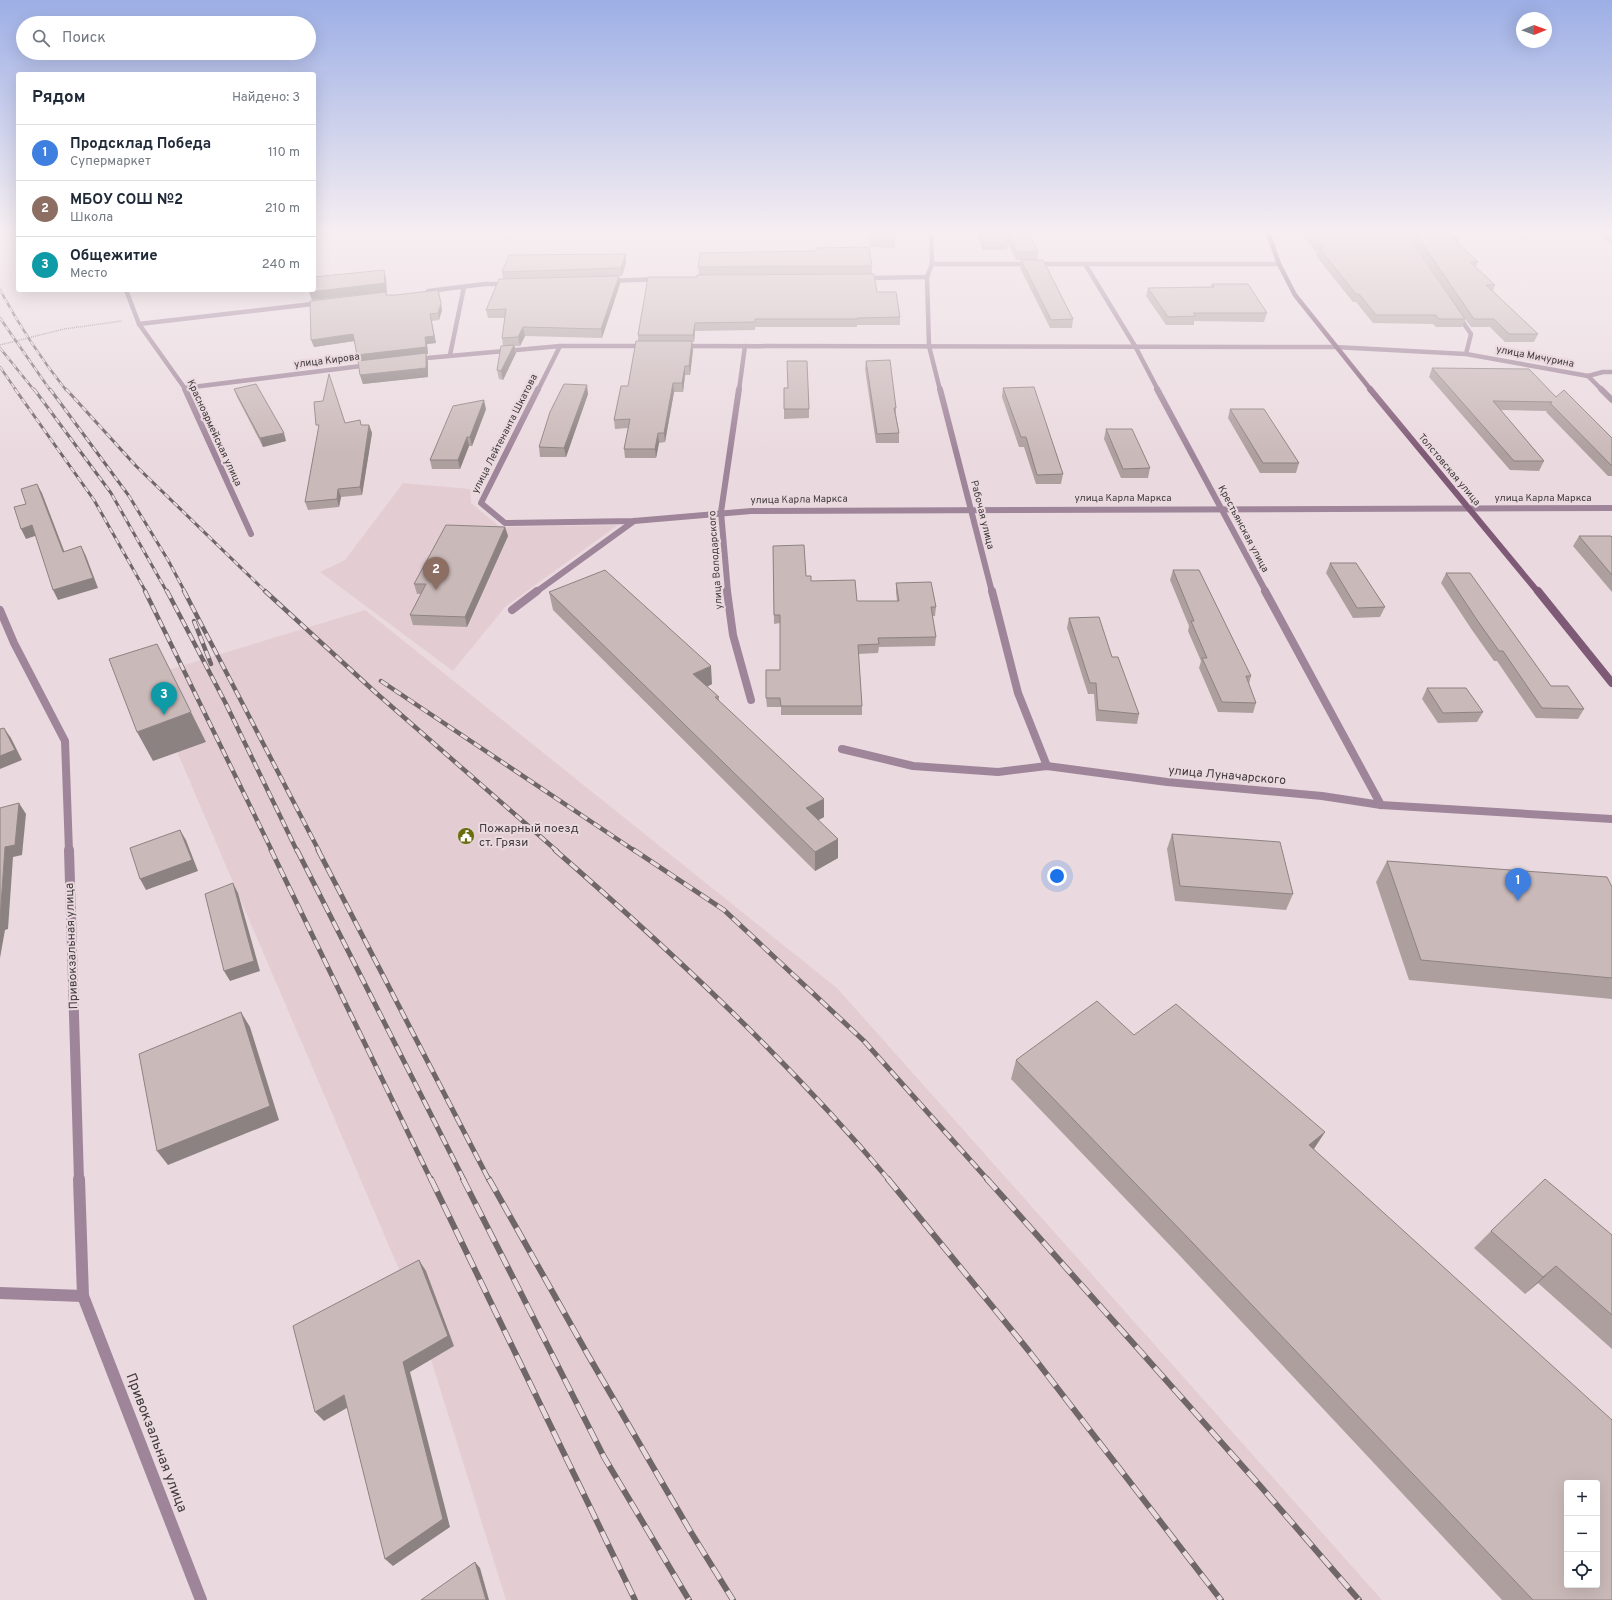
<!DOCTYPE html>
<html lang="ru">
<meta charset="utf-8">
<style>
body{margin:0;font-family:Overpass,sans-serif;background:#f6f6f7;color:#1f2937}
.controls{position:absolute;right:12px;bottom:12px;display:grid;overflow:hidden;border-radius:4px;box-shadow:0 4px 16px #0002}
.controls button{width:36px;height:36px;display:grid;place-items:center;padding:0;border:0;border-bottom:1px solid #e0e1e3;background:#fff;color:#1f2937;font:20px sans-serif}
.compass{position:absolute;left:1516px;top:12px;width:36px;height:36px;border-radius:50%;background:#fff;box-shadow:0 4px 16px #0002;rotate:89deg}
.you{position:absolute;left:1057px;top:876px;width:14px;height:14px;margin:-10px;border:3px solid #fff;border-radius:50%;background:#1a73e8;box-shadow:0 0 0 6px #1a73e833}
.badge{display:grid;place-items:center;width:26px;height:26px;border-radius:50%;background:#0f766e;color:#fff;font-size:13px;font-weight:700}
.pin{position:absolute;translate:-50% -33px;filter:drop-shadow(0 1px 2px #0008)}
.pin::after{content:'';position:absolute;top:21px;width:14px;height:12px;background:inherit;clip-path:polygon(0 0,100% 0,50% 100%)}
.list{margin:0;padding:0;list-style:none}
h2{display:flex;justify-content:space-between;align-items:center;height:52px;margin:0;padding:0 16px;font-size:17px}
h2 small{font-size:13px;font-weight:400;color:#747a83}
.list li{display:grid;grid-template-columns:26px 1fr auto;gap:12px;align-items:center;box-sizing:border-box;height:56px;padding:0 16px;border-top:1px solid #e0e1e3}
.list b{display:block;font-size:15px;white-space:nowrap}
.list p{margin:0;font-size:13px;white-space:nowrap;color:#747a83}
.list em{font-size:13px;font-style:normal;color:#747a83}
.icon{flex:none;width:22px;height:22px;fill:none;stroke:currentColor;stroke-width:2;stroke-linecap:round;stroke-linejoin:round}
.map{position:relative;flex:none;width:1612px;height:1600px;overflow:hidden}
.search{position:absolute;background:#fff;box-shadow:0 4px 16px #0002;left:16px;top:16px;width:300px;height:44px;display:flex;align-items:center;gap:10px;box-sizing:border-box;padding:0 14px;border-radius:22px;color:#747a83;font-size:15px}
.panel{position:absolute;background:#fff;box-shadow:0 4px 16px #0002;left:16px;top:72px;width:300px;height:220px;border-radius:4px}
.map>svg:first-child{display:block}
.built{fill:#e4ccd3}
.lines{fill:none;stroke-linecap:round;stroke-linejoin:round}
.path{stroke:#9a8e92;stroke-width:1.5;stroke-dasharray:1 1;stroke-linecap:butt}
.street-far4{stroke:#9f8599;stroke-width:4.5}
.street-far3{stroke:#9f8599;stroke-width:6}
.street-far2{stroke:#9f8599;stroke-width:8}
.street-far1{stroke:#9f8599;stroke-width:10}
.street{stroke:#9f8599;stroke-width:12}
.secondary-far2{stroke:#7f5a76;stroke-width:4.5}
.secondary-far1{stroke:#7f5a76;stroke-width:6}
.secondary{stroke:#7f5a76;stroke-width:8}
.rail-far4-casing{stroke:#6f6669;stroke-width:2.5}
.rail-far3-casing{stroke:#6f6669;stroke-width:3}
.rail-far2-casing{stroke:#6f6669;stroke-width:4.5}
.rail-far1-casing{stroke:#6f6669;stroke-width:5}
.rail-casing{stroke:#6f6669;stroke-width:6}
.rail-far4{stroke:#eadadf;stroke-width:1.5;stroke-dasharray:5;stroke-linecap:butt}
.rail-far3{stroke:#eadadf;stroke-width:2;stroke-dasharray:6;stroke-linecap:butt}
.rail-far2{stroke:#eadadf;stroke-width:3;stroke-dasharray:8;stroke-linecap:butt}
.rail-far1{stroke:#eadadf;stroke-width:3.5;stroke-dasharray:10;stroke-linecap:butt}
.rail{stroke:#eadadf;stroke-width:4.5;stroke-dasharray:14;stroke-linecap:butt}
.wall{fill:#ae9f9f}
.shaded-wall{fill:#8d8282}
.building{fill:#cab9b9;stroke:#8d8282;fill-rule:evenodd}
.labels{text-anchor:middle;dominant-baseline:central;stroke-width:4;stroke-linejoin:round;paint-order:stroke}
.far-street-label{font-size:10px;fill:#413a3c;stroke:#eadadf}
.street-label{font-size:12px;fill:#413a3c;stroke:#eadadf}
.poi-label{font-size:12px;fill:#413a3c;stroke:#eadadf;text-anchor:start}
.near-street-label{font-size:14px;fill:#413a3c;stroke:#eadadf}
</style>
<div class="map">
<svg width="1612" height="1600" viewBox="0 0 1612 1600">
<rect width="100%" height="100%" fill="#eadadf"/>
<!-- built -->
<g class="built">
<path d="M403,483L470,489L471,503L500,527L618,525L505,607L453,671L320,572L345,560Z"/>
<path d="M365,610L837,988L1382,1600H506L413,1302L145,677Z"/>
</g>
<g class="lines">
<!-- path -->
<path class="path" d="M0,345L64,329L122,321"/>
<!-- street-far4 -->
<g class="street-far4">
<path d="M931,230L932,264L927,277L929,346L940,390"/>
<path d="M932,264H1279"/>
<path d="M1085,264L1135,346L1158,390"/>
<path d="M865,278L927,277"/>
<path d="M609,281L657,279"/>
<path d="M126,290L139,324L186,390"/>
<path d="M428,291L485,284H508"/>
<path d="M1458,315L1471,334L1466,354"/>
<path d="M139,324L321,303"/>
<path d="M682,346L1335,347L1466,354L1588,376L1603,372H1612"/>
<path d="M450,355L464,287"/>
<path d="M416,359L560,346H646"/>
<path d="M1588,376L1602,390"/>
<path d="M185,388L369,365"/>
<path d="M538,390L560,346"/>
<path d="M739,390L745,346"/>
</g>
<!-- street-far3 -->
<g class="street-far3">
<path d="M185,389L251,534"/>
<path d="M538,389L481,503L505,523L634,521L751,511L1612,508"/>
<path d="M940,389L992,592"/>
<path d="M1157,389L1266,592"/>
<path d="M1601,389L1612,400"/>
<path d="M536,592L634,521"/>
<path d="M728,592L721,512L739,389"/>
</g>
<!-- street-far2 -->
<g class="street-far2">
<path d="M727,591L733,635L751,700"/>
<path d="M992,591L1018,693L1047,766"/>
<path d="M1265,591L1381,805"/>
<path d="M0,610L14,643L65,741L69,851"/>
<path d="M512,610L537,591"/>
<path d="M842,749L913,766L998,772L1047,766L1167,782L1322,796L1381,805L1612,819"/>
</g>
<!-- street-far1 -->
<path class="street-far1" d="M69,850L79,1180"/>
<!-- street -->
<g class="street">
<path d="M79,1179L83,1296L201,1600"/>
<path d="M0,1293L83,1296"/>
</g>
<!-- secondary-far2 -->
<path class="secondary-far2" d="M1267,230L1279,264L1295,295L1371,390"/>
<!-- secondary-far1 -->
<path class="secondary-far1" d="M1370,389L1538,592"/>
<!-- secondary -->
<path class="secondary" d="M1538,591L1612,683"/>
<!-- rail-far4 casing -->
<g class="rail-far4-casing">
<g id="rail-far4">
<path d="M0,290C19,325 41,359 66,390"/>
<path d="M0,318L50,390"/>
<path d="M0,348L34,390"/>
<path d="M0,367L16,390"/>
</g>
</g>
<!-- rail-far3 casing -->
<g class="rail-far3-casing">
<g id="rail-far3">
<path d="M15,389L94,500L146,592"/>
<path d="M34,389L111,493L167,592"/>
<path d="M50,389L129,496L168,560L185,592"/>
<path d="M66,389L136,466L266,592"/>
</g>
</g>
<!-- rail-far2 casing -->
<g class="rail-far2-casing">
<g id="rail-far2">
<path d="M145,591L272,851"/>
<path d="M167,591L225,702L297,851"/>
<path d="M184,591L319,851"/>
<path d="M265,591L375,692L557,851"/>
<path d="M194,621L211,664"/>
<path d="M381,681L635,851"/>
</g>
</g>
<!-- rail-far1 casing -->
<g class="rail-far1-casing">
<g id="rail-far1">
<path d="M271,850L431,1180"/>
<path d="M297,850L464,1180"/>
<path d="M318,850L489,1180"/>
<path d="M555,850C673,953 788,1060 889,1180"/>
<path d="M634,850L724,910L864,1041L988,1180"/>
</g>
</g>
<!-- rail casing -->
<g class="rail-casing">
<g id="rail">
<path d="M431,1179L635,1600"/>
<path d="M463,1179L604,1457L689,1600"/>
<path d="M489,1179L588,1355L689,1529L733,1600"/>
<path d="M888,1179L1028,1350L1221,1600"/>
<path d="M987,1179L1262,1488L1359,1600"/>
</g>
</g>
<!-- rail-far4 -->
<use href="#rail-far4" class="rail-far4"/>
<!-- rail-far3 -->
<use href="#rail-far3" class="rail-far3"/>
<!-- rail-far2 -->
<use href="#rail-far2" class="rail-far2"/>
<!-- rail-far1 -->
<use href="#rail-far1" class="rail-far1"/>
<!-- rail -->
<use href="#rail" class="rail"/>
</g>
<!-- wall -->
<g class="wall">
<path d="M869,230H894L895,240V248L870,247Z"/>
<path d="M978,230H1004L1007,240L1008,234L1038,252L1037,260L1073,319L1072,328H1050L1020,268L1021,260H1016L1008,244L1007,250H982Z"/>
<path d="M1297,230H1404L1456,305L1405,230H1453L1460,237L1458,243L1478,262L1476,267L1495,285L1493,291L1538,334L1534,342H1505L1490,327H1471L1465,319L1462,327H1436L1433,324L1373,323L1356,302H1353L1316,256L1317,253Z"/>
<path d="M1592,230H1612V245Z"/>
<path d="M816,251L872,266V274L699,275L698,267Z"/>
<path d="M626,262L622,276H619L620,284L602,338L525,336L520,346H515L516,353L503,380L499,379L497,370L503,346L502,338L505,318H488L486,310L503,279L502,272Z"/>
<path d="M697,277L877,292L900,317V325H857V327H755V330L695,331L694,342H692L693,350L690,375H685L683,392H674L665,442L659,443L656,458H625L624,449L628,428L615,429L614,420L628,386L638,341V335Z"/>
<path d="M1212,284L1267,313L1264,322L1194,321V325H1166L1146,296L1148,288L1211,287Z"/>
<path d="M386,292L387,295L442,310L439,320L432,321L436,343L427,344L428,354H426L428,362V377L363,384L360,375L359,361L354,341L314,347Z"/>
<path d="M866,361L896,408V414L899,433V443H876L865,369Z"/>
<path d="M1432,368L1556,397L1612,438V476H1608L1546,412L1547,411L1501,410L1544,461L1539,471L1510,470L1429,377Z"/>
<path d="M784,388H788L809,409V418L784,419Z"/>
<path d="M1003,388L1063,474L1061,484H1036L1024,447H1019L1002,397Z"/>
<path d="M234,389L286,441L263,447L237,397Z"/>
<path d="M588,394L566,457H540L539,447Z"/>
<path d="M486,409L472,446H469L460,469H432L430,460Z"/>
<path d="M1230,409L1299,463L1296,473H1260L1228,418Z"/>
<path d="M345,423L361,425H369L372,433L362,495L341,497L339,507L308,510L305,502Z"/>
<path d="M1106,429L1150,468L1148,478H1121L1104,439Z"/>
<path d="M505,527L508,536L467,627L413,625L410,615L421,594H417L414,584Z"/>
<path d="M1579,536L1612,537V592L1573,546Z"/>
<path d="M773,546L811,581L857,601H897L896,592V583L936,607L935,616H932L936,637L935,646L879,647L878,653L858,654L862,706V715H781V707H767L766,698L780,670V623L774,624Z"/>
<path d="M1330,563L1385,607L1380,617L1353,618L1326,573Z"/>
<path d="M1173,570L1251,676L1249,684L1256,703L1253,713L1218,712L1199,668L1201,661L1188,631L1189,626L1170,580Z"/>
<path d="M1446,573L1551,686L1584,709L1578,719L1536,718L1497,661H1494L1472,630L1441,583Z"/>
<path d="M549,592L712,684L707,687L719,697V701L824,817L818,820L838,839V858L815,871L553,610Z"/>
<path d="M1069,618L1112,657L1139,714L1137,724L1096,721L1094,694H1088L1067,628Z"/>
<path d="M1427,688L1483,712L1477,722L1438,723L1422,699Z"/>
<path d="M1172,834L1293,894L1286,910L1175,901L1167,849Z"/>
<path d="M1387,861L1612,887V999L1409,980L1376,882Z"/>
<path d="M1134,1035L1325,1132L1314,1149L1612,1600H1502L1182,1258L1011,1079L1016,1060Z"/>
<path d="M1491,1231L1612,1235V1349L1538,1283L1525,1294L1474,1248Z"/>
</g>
<!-- shaded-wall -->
<g class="shaded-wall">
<path d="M626,254V262L622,276L621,268Z"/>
<path d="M384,270L386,278L387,292L312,300L309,292Z"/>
<path d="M619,276L620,284L602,338L601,329Z"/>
<path d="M441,303L442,310L439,320L438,313Z"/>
<path d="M430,314L436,343L427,344L428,354H426L428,362V377L363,384L360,375L359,363L357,355Z"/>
<path d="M695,323V331L694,342L693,335Z"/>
<path d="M523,327L525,336L520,346L518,337Z"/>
<path d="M353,334L355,341L314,347L311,340Z"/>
<path d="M692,341L693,350L690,375L689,366Z"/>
<path d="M514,345L516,353L503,380L501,371Z"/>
<path d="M685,366V375L683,392L682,383Z"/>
<path d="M673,383L674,392L665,442L664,433Z"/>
<path d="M587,385L588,394L566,457L564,448Z"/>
<path d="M484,400L486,409L472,446L470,437Z"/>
<path d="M369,425L372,433L362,495L360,487Z"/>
<path d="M284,433L286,441L263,447L260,438Z"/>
<path d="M658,433L659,443L656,458L655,449Z"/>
<path d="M467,437L469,446L460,469L458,460Z"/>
<path d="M37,484L42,493L68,561L63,552Z"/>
<path d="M338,489L341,497L339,507L337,499Z"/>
<path d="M32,525L38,535L26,539L21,529Z"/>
<path d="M505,527L508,536L467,627L465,617Z"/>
<path d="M81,546L86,556L98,588L58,600L53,590Z"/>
<path d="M711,666L712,684L695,692L693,674Z"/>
<path d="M191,712L206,742L153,761L137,732Z"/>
<path d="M4,728L11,738L22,760L0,769V756Z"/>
<path d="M824,799V817L806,827V808Z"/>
<path d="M19,803L26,814L22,855L13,857L8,929L5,930L0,958V919L5,847Z"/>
<path d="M180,830L186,840L198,871L146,890L140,879Z"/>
<path d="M838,839V858L815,871V852Z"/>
<path d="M233,883L238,893L260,971L230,981L224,971Z"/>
<path d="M241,1012L250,1027L279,1120L168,1165L157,1151Z"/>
<path d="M1325,1132L1313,1150L1309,1145Z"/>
<path d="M419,1260L426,1271L454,1346L410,1372L450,1527L393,1566L385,1559L403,1362Z"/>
<path d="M1556,1266L1538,1283L1525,1294L1543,1277Z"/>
<path d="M344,1395L352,1405L324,1421L315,1412Z"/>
<path d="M475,1562L480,1568L489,1600H486Z"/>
</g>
<!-- building -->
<g class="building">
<path d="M870,230H894L895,240H871Z"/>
<path d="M980,230H1004L1008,242H982Z"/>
<path d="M1016,230H1027L1038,252H1017L1008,234Z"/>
<path d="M1306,230H1404L1465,319H1439L1436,315H1376L1359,294H1356L1319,248H1323Z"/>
<path d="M1413,230H1453L1460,237H1451L1478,262H1470L1495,285H1486L1538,334H1509L1494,319H1474Z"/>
<path d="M1606,230H1612V235Z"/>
<path d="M869,247L872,266L698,267L700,253L816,251V248Z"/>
<path d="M626,254L621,268L502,272L509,255Z"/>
<path d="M1021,260H1043L1073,319L1051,320Z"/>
<path d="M384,270L385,283L309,292V290H314V277Z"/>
<path d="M874,274L877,292H896L900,317L857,318L858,319H755V322L695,323L693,335H638L648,277H697V275Z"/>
<path d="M619,276L601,329L523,327L518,337L502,338L506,309L486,310L499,279Z"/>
<path d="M1212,284H1248L1267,313H1193L1196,316L1168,317L1148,288L1214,287Z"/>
<path d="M438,290L441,303L438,313L430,314L434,336L425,337L426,347L357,355L353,334L311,340L310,301L386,292V295H396Z"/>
<path d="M636,341H692L689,366H685L682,383H673L664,433H658L655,449H624L630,419L614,420L621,386H628Z"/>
<path d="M514,345L501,371L497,370L501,346Z"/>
<path d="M426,353V368L360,375L358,361Z"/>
<path d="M890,360L896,408H894L899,433L877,434L866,361Z"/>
<path d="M787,361H807L809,409H784V388H788Z"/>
<path d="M1432,368L1529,369L1556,397L1564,390L1612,438V466L1550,403L1552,402L1493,401L1544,461H1514Z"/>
<path d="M329,374L345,423L360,420L361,425H369L360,487L338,489L337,499L305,502L319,425H316L314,402L323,401Z"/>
<path d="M256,384L284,433L260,438L234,389Z"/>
<path d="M564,384L587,385L564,448L539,447L550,412Z"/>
<path d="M1034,387L1063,474L1037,475L1026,437H1021L1003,388Z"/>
<path d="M484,400L470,437H467L458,460H430L453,406Z"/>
<path d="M1230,409H1264L1299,463H1263Z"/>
<path d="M1106,429H1132L1150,468L1123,469Z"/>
<path d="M37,484L63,552L81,546L93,578L53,590L32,525L21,529L14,507L26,504L21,489Z"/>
<path d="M446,525L505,527L465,617L410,615L426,584H414Z"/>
<path d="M1579,536H1611L1612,537V575Z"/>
<path d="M804,545L806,576H811V581L855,580L857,601H899L896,583L931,582L936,607H931L936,637L878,638L879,644L858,645L862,706H781L780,698H766V670H780V615H774L773,546Z"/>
<path d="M1330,563H1356L1385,607L1357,608Z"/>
<path d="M605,570L711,666L693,674L719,697H715L824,799L806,808L838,839L815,852L549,592Z"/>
<path d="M1173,570H1199L1251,676H1246L1256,703L1222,702L1202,658H1207L1191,621H1194Z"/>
<path d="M1446,573H1470L1551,686H1568L1584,709L1542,708L1503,651H1499L1477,620Z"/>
<path d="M1099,617L1112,657H1118L1139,714L1098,710L1096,683H1090L1069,618Z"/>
<path d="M157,644L191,712L137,732L109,659Z"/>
<path d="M1427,688H1466L1483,712L1443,713Z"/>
<path d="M4,728L15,750L0,756V729Z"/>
<path d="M19,803L15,845L5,847L0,919V808Z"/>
<path d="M180,830L192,860L140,879L130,848Z"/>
<path d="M1172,834L1280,842L1293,894L1180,886Z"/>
<path d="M1387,861L1607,877L1612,887V978L1421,960Z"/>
<path d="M233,883L254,961L224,971L205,894Z"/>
<path d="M1097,1001L1134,1035L1176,1004L1325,1132L1309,1145L1612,1420V1600H1533L1191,1241L1016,1060ZM1567,1483H1597V1585H1567Z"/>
<path d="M241,1012L270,1106L157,1151L139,1054Z"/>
<path d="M1545,1179L1612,1235V1315L1556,1266L1543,1277L1491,1231Z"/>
<path d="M419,1260L448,1336L403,1362L443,1519L385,1559L344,1395L315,1412L293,1326Z"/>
<path d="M475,1562L486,1600H421Z"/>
</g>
<!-- sky -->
<linearGradient id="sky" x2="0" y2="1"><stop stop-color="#9dafe6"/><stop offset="0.51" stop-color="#f6eef1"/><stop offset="1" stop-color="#f6eef1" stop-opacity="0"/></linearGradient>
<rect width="1612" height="454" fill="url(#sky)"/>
<!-- icons -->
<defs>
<g id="civic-disc" transform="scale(0.9)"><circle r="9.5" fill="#6a6c0d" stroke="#eadadf"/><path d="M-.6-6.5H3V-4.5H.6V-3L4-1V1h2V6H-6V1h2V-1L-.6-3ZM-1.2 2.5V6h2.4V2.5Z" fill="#fff"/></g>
</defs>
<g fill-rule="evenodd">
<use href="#civic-disc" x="466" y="836"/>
</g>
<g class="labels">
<!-- far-street labels -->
<g class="far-street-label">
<text transform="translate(1535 357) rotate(11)">улица Мичурина</text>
<text transform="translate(327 361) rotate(-7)">улица Кирова</text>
<text transform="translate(214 433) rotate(65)">Красноармейская улица</text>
<text transform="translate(505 434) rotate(-63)">улица Лейтенанта Шкатова</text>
<text transform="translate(1449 470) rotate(50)">Толстовская улица</text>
<text x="1123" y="498">улица Карла Маркса</text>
<text x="1543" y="498">улица Карла Маркса</text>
<text transform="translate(799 500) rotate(-1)">улица Карла Маркса</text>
<text transform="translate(982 515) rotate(76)">Рабочая улица</text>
<text transform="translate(1243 529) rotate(62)">Крестьянская улица</text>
<text transform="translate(716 560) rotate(-94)">улица Володарского</text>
</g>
<!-- street labels -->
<g class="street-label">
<text transform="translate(1227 776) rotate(5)">улица Луначарского</text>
<text transform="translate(72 946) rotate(-92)">Привокзальная улица</text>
</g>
<!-- poi labels -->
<g class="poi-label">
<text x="479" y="829">Пожарный поезд<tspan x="479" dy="14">ст. Грязи</tspan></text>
</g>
<!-- near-street labels -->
<g class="near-street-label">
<text transform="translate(156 1443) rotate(69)">Привокзальная улица</text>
</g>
</g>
</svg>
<div class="controls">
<button>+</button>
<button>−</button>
<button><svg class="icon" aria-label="locate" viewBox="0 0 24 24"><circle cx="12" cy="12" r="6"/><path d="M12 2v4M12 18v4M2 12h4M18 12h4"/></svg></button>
</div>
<svg class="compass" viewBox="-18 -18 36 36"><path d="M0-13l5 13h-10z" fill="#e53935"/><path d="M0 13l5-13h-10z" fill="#747a83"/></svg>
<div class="you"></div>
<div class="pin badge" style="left:1518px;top:901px;background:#3f7fe0">1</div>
<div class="pin badge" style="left:436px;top:590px;background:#8d6e63">2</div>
<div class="pin badge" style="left:164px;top:715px;background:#0f9aa8">3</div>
<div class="search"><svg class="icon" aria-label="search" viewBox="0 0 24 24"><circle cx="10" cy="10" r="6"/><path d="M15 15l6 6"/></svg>Поиск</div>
<section class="panel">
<h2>Рядом<small>Найдено: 3</small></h2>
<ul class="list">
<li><span class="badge" style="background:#3f7fe0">1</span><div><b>Продсклад Победа</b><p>Супермаркет</p></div><em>110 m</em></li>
<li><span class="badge" style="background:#8d6e63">2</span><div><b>МБОУ СОШ №2</b><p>Школа</p></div><em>210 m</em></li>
<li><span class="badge" style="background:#0f9aa8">3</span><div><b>Общежитие</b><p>Место</p></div><em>240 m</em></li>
</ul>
</section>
</div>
